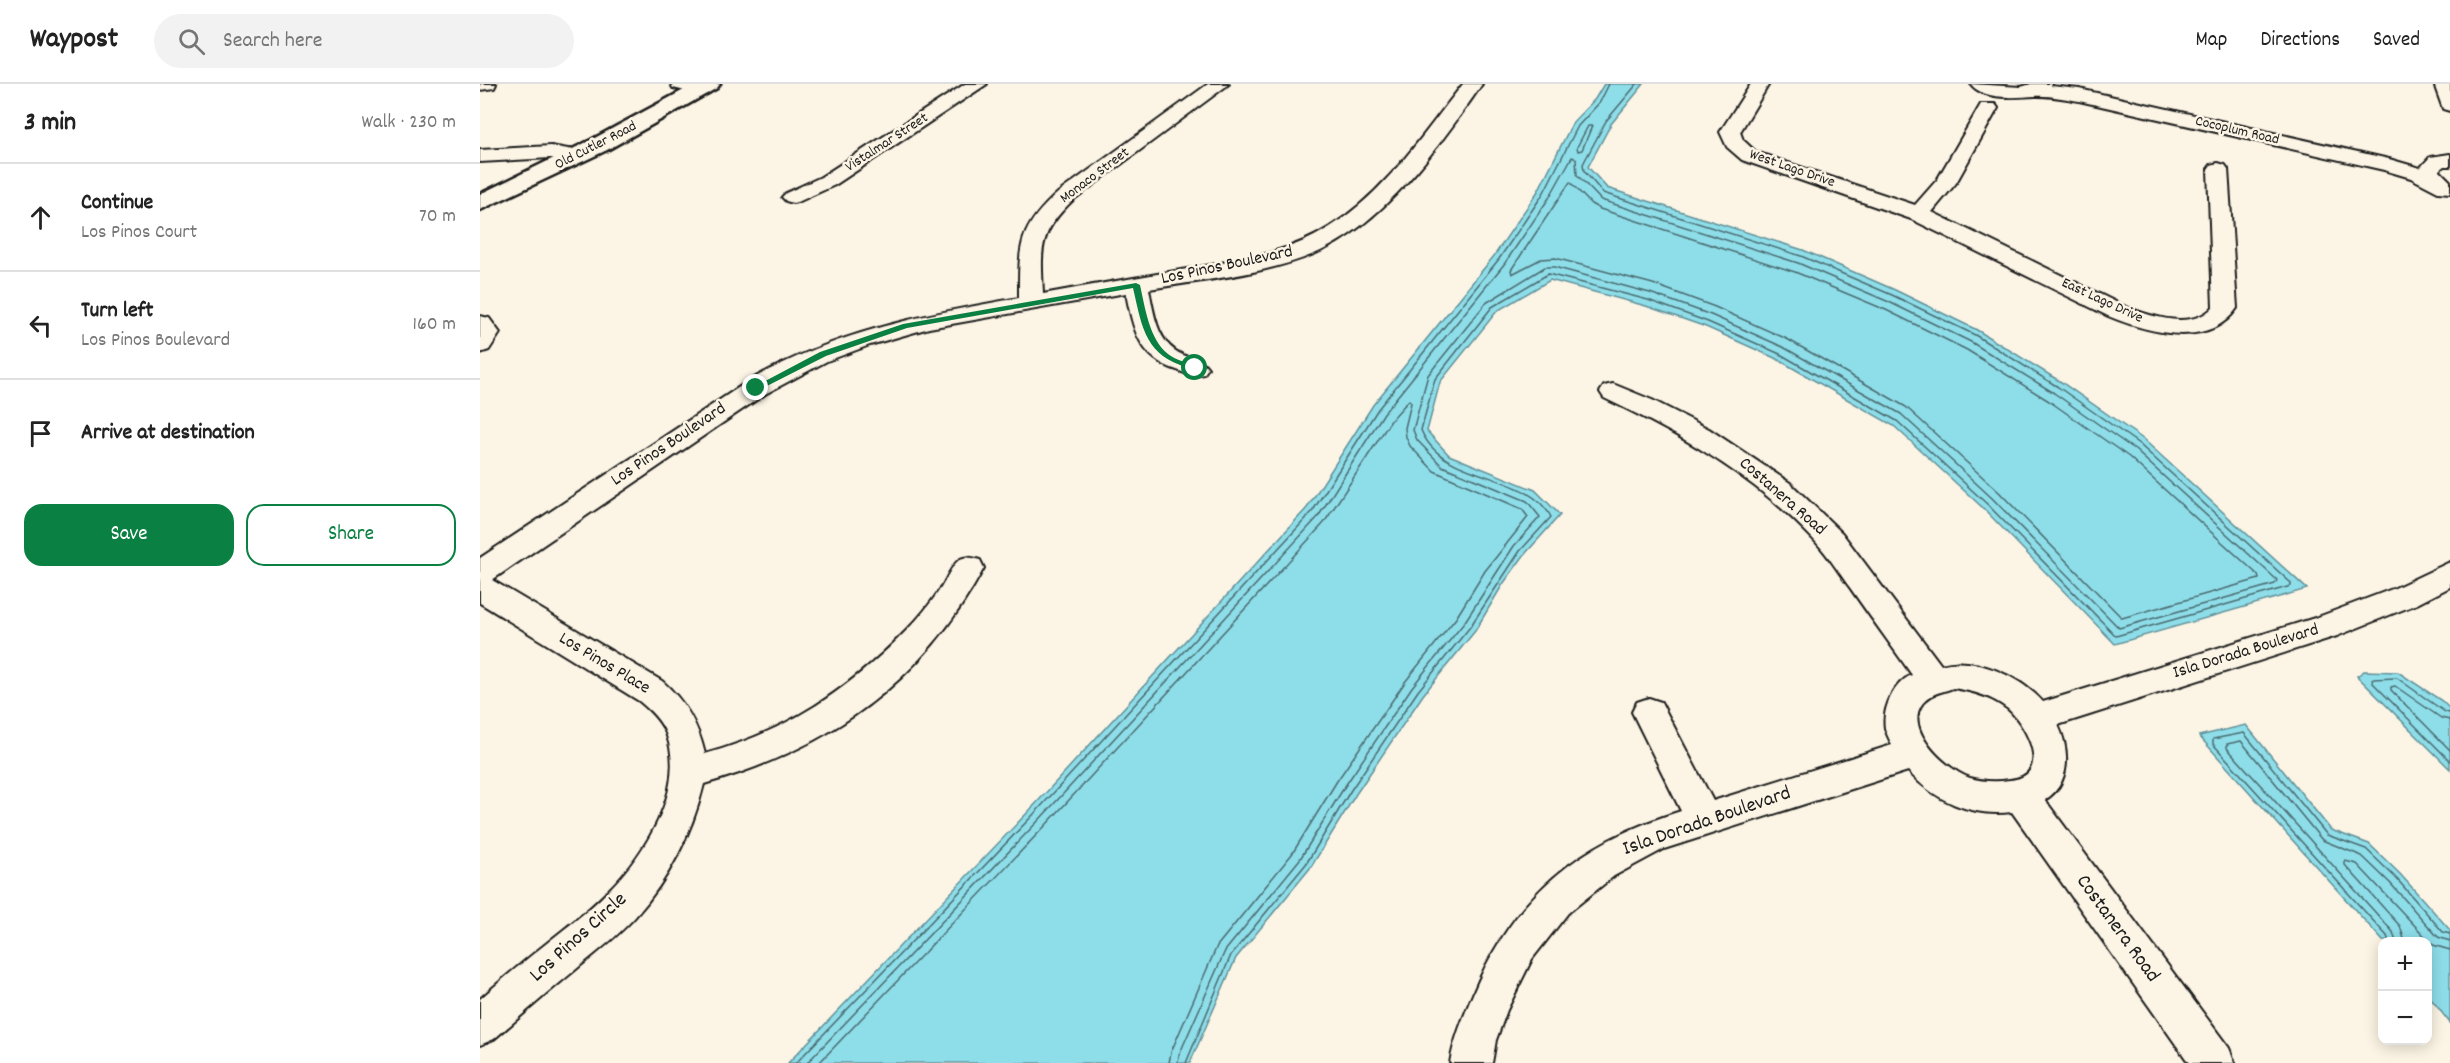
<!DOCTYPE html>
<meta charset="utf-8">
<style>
body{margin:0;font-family:Dekko,sans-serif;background:#f2f2f2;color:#222}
.controls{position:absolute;right:18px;bottom:18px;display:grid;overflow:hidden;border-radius:12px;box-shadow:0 3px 15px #0003}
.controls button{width:54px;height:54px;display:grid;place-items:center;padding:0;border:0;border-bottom:2px solid #e0e0e0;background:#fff;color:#222;font:30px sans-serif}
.stop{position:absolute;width:18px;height:18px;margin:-14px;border:4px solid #0b8043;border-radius:50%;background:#fff}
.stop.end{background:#0b8043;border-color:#fff;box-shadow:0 2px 6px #0008}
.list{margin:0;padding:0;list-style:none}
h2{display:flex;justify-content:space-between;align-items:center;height:78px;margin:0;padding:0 24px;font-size:26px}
h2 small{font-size:20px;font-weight:400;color:#767676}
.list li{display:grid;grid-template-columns:39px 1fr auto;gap:18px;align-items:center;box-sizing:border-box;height:108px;padding:0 24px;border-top:2px solid #e0e0e0}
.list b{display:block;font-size:22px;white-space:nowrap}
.list p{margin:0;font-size:20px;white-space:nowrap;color:#767676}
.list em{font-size:20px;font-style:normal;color:#767676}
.actions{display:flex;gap:12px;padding:18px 24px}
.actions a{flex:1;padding:14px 0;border:2px solid #0b8043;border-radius:18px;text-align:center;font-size:21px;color:#0b8043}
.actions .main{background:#0b8043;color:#fff}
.icon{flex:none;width:33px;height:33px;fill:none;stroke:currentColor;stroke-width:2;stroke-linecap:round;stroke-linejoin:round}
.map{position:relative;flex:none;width:1970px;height:979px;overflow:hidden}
header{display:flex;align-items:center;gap:36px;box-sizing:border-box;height:84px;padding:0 30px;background:#fff;border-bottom:2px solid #e0e0e0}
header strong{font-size:28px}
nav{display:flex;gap:33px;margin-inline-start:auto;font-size:21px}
.search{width:420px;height:54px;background:#f2f2f2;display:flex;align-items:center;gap:15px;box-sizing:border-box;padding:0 21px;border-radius:33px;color:#767676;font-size:22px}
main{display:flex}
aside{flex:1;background:#fff}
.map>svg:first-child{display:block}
.water{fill:#8edeea;stroke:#609098;stroke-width:1.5}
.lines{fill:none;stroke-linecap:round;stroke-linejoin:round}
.shore{stroke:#4a6a6e;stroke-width:1.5}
.minor-casing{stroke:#1c1c1c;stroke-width:4}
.major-casing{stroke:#1c1c1c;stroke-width:5}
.minor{fill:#fcf5e5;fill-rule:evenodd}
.major{fill:#fcf5e5;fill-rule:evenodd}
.route{fill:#0b8043}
.labels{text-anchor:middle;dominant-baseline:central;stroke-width:5;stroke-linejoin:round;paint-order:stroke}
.far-street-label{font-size:15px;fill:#1c1c1c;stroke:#fcf5e5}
.street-label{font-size:18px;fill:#1c1c1c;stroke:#fcf5e5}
.near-street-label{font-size:21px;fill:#1c1c1c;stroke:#fcf5e5}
</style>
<header>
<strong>Waypost</strong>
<div class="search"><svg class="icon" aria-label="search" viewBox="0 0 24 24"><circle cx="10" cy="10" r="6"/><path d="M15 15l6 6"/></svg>Search here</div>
<nav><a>Map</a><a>Directions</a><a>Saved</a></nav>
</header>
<main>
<aside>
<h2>3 min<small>Walk · 230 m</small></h2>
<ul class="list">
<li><svg class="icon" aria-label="ahead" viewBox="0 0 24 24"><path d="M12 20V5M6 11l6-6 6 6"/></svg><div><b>Continue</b><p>Los Pinos Court</p></div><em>70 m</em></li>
<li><svg class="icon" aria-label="left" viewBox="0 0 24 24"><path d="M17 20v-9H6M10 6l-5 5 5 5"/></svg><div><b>Turn left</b><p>Los Pinos Boulevard</p></div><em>160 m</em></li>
<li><svg class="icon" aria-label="arrive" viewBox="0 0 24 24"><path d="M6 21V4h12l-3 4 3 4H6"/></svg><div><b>Arrive at destination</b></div></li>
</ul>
<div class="actions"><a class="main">Save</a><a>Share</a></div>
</aside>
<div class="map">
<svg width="1970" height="979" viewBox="0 0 1970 979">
<rect width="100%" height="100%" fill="#fcf5e5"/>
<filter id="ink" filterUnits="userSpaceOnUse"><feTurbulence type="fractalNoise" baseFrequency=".0167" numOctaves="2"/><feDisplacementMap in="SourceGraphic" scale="12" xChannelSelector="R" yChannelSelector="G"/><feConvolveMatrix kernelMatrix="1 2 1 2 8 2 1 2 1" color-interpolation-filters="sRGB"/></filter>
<g filter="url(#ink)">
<!-- water -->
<g class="water">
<path d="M1124,0H1164L1131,40L1108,83L1127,104L1323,166L1415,206L1497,246L1581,298L1663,355L1827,505L1635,560L1503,424L1414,342L1297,275L1226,243L1166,222L1070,196L1017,227L960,298L947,347L969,371L1055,406L1080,431L1045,470L1023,500L995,547L943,611L876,710L831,783L756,874L710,979H308L550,726L827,424L893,321L1014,172L1058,107L1093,38L1115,15Z"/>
<path d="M1884,587L1918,588L1962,617L1970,625V685L1877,592Z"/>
<path d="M1766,641L1851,746L1889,760L1920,790L1970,846V939L1948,911V858L1903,857L1719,652Z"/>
</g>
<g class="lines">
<!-- shore -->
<g class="shore">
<path d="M1108,42H1112L1102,66L1098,67L1097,63Z"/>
<path d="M1090,98L1111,120L1120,125L1315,188L1406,226L1487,266L1569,317L1649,373L1778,491L1779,495L1642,534L1519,408L1426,323L1307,255L1235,223L1173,200L1075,174L1061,175L1032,190L1031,186Z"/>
<path d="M1970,629L1965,628L1917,594L1892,595L1893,599L1970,677"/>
<path d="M1970,636L1961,634L1915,602L1911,603V606L1970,666"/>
<path d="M1909,858L1907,852L1733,660V655L1764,649L1847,751L1886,765L1916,794L1963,848L1970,850"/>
<path d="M1916,858L1913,848L1747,664V660L1761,657L1842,756L1882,772L1910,799L1958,853L1970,857"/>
<path d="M1925,858L1920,842L1865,781V777L1877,780L1953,861L1970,866"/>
<path d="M316,979L554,730L832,428L898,325L1019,175L1063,110L1098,42L1120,18L1129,0"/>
<path d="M327,979L560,735L838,433L904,329L1025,179L1069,114L1092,73L1096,75L1097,91L1121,116L1318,179L1409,218L1491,258L1574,309L1655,366L1797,496L1795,500L1639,544L1512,414L1421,330L1303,263L1231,231L1170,209L1074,183H1065L1006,219L948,291L933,346L937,356L962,382L1047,417L1060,433L1034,462L984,539L932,603L865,702L820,775L745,867L699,971L698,979"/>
<path d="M339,979L566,741L844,439L912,335L929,316L931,319L925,344L926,353L930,362L954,387L1042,425L1048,433L1005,487L976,534L925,598L857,697L812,770L737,862L691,968L689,979"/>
<path d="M706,979L751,871L826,780L871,706L938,607L990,543L1040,467L1071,433C1047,386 962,399 941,346L955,295L1012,223L1068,190L1168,216L1228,238L1300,270L1417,337L1507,420L1636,552L1811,502V499L1659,360L1578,303L1495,251L1412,211L1321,172L1123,109L1104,87L1103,80L1126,37L1157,0"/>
</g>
<!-- minor casing -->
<g class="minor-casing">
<g id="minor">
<path d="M0,0H16L14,4L0,6Z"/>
<path d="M191,0H224L231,5L229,9L222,11L193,4Z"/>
<path d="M485,0H507L355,101L320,117L313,119L306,117L302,113L306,109L341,93Z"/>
<path d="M728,0H749L593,116C558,149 561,165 563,210C611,201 659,193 707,185C756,176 807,171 850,143C906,108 943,50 983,0H1002C961,60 903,141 834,170C783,191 723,196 669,205C674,230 677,260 703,271C712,275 722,275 728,284L724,290C713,293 707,290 697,286C659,274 653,245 646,209L449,244L390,261L347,277L285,310L12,496L182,597C205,617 218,640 225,670C308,647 367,607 426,547C439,534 451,519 461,504C466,496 471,483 478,477C484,471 493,474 500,476L504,484C442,599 348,665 224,700C212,749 189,795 155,833C137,853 115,869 94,887C67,909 41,932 14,955L0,961V915C22,896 44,877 67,859C88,842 109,827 127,808C164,771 206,707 187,652C182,637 170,626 159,617L0,519V474L267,298C354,248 441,231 539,214C539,162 538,144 579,108Z"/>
<path d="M1271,0H1289L1260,48L1263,56L1276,68L1435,121L1457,96L1501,20H1515L1518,24L1476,99L1452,128L1644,222C1670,232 1711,247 1733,223L1728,85L1731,81L1738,79L1745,81L1748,85L1757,224C1728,266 1667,248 1628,232L1431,135L1262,76L1247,63L1240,48Z"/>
<path d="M1491,0L1541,3L1551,0H1572L1571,2L1599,5L1909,75L1940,84L1950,73L1970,70V82H1964L1959,86L1970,97V109L1958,108L1931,94L1904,86L1599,17C1585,15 1569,11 1555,12C1538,13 1503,17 1491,0Z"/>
<path d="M1954,0H1970V27L1963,25Z"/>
<path d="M71,62L105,68L108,72L105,76L98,78L71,74L0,78V66Z"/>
<path d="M0,232L9,234L20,249L9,266L0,269Z"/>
<path d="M1133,300L1172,316L1229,345L1310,399L1362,449L1461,581C1494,571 1541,593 1563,618L1838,533L1915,504L1970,478V503L1937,520L1857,552L1578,641C1590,666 1591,700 1565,716L1749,964L1755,979H1709L1532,728C1491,733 1455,717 1428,687L1184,765L1134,792L1088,829L1052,875L1027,926L1016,956L1012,979H970C974,955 984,932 993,910C1034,811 1100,758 1201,727L1152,628L1157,618L1169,614L1181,618L1233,717L1412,661C1410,656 1406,649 1405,644C1402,625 1414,598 1432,591C1412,562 1391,534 1371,505C1359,489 1349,472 1335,457C1276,393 1202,351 1124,314L1120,308L1124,302ZM1473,604C1493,607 1512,612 1528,625C1547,642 1573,692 1530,696C1516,698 1504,698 1490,694C1464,685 1413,636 1451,612C1457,608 1466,607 1473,604Z"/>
</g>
</g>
<!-- major casing -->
<g class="major-casing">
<path id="major" d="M215,0H240L237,4L127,66L0,126V110L111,56Z"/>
</g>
<!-- minor -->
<use href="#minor" class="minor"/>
<!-- major -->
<use href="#major" class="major"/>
</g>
</g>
<!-- route -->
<path class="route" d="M656,199L660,201C665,223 669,255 688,270C695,276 709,279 718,282V286C711,287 706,284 700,281C664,268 661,238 653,204L427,244L346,272L279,306L272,304L340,268L423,240Z"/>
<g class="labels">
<!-- far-street labels -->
<g class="far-street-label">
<text transform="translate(1757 47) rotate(13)">Cocoplum Road</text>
<text transform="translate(407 59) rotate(-33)">Vistalmar Street</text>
<text transform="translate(116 62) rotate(-27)">Old Cutler Road</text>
<text transform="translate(1312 85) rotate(19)">West Lago Drive</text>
<text transform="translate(615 92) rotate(-37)">Monaco Street</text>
<text transform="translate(1622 217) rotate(25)">East Lago Drive</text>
</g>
<!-- street labels -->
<g class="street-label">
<text transform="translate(747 182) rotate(-12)">Los Pinos Boulevard</text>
<text transform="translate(189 361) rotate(-34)">Los Pinos Boulevard</text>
<text transform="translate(1302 413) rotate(41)">Costanera Road</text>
<text transform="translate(1766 568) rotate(-17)">Isla Dorada Boulevard</text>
<text transform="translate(124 580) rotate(31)">Los Pinos Place</text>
</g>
<!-- near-street labels -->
<g class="near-street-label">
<text transform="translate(1227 738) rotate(-19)">Isla Dorada Boulevard</text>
<text transform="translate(1637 845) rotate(54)">Costanera Road</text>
<text transform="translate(99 854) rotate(-42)">Los Pinos Circle</text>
</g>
</g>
</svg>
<div class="controls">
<button>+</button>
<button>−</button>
</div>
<div class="stop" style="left:715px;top:284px"></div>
<div class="stop end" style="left:276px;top:304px"></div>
</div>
</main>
